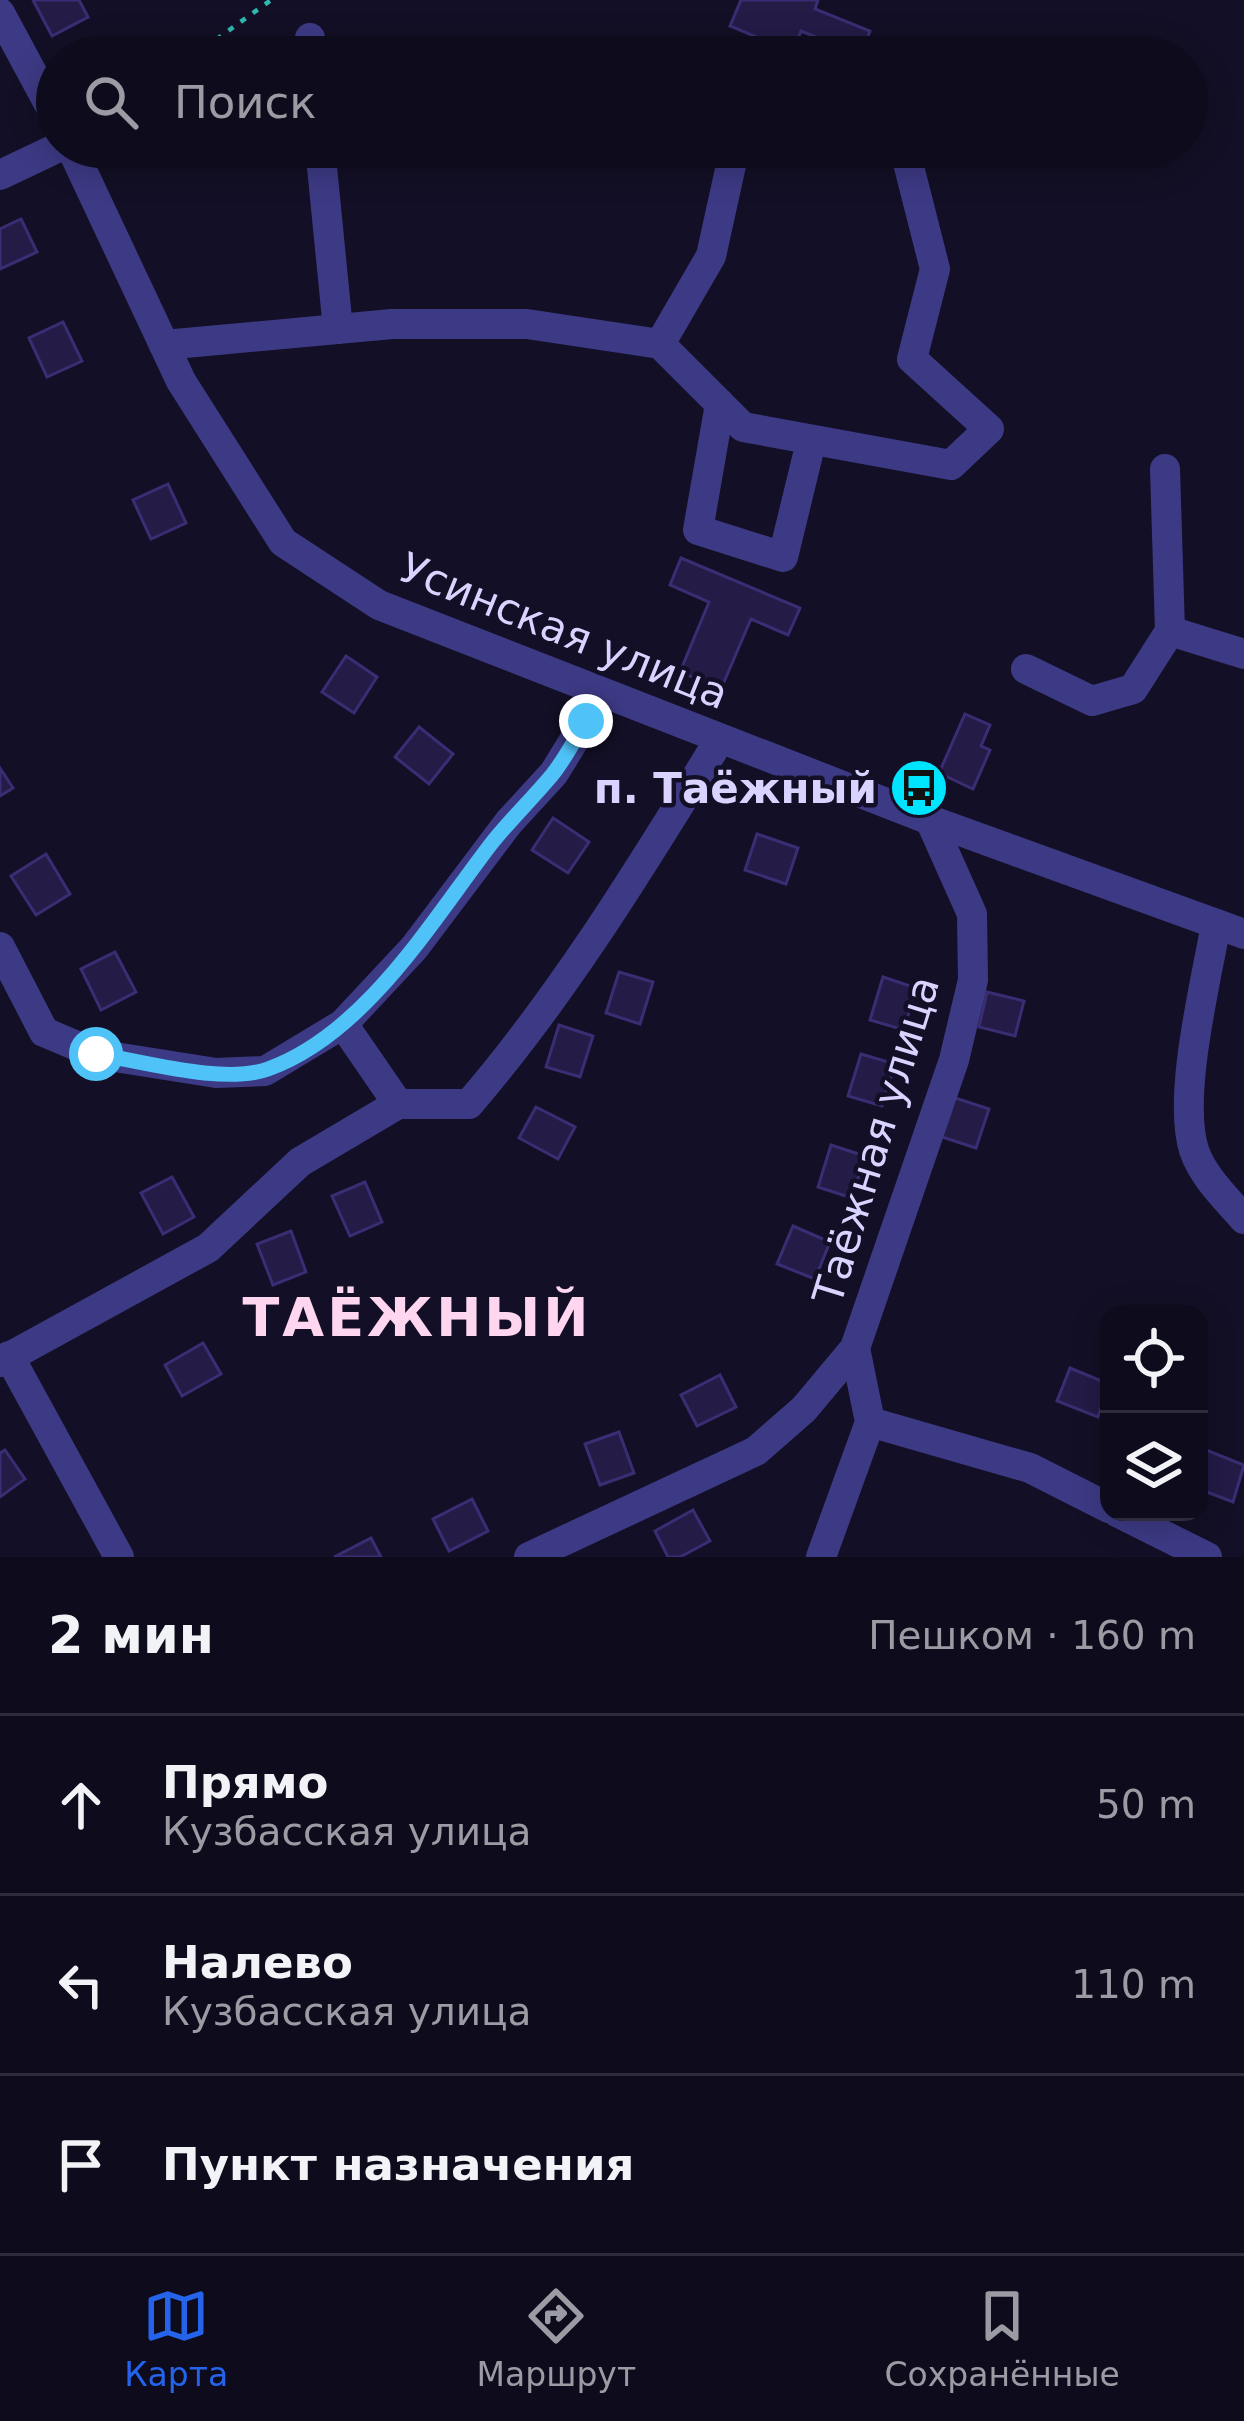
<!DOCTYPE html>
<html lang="ru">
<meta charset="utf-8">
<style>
body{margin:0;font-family:"DejaVu Sans",sans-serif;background:#1c1929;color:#f1f3f6}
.controls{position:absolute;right:36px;bottom:36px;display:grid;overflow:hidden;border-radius:24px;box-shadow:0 6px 30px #0003}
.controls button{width:108px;height:108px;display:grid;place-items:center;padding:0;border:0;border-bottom:3px solid #2e2b3b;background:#0e0b1c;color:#f1f3f6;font:60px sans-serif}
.stop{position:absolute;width:36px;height:36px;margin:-27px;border:9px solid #4fc3f7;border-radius:50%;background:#fff}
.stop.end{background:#4fc3f7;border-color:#fff;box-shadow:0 3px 12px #0008}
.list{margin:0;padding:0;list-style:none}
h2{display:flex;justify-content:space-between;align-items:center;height:156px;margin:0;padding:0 48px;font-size:51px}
h2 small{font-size:39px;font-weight:400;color:#9b9ba3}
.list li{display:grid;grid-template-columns:78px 1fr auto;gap:36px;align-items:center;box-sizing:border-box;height:180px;padding:0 48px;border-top:3px solid #2e2b3b}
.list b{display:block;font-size:45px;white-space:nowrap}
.list p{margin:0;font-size:39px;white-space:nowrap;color:#9b9ba3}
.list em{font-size:39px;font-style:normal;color:#9b9ba3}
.icon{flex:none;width:66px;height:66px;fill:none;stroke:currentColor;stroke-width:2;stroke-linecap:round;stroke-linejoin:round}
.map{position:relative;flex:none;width:1244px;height:1557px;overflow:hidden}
.search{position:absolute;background:#0e0b1c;box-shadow:0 6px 30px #0003;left:36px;right:36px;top:36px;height:132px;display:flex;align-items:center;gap:30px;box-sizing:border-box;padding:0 42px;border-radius:66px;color:#9b9ba3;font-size:45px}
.sheet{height:696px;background:#0e0b1c}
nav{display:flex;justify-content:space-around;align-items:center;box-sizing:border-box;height:168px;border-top:3px solid #2e2b3b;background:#0e0b1c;font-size:33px;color:#9b9ba3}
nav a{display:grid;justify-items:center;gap:6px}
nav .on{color:#2563eb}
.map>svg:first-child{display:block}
.building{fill:#241b47;stroke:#3b2d73;stroke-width:3}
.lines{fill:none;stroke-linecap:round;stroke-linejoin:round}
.path{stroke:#2fb8b0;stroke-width:4.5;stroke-dasharray:6 9;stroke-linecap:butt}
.minor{stroke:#3d3a85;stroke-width:30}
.route{stroke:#4fc3f7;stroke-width:15}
.labels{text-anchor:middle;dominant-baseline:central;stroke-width:9;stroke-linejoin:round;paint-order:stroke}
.street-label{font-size:42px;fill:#d9d4ff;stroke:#130f26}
.poi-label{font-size:42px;font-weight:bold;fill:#d9d4ff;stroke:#130f26;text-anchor:end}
.district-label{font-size:54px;font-weight:bold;letter-spacing:3px;fill:#ffd6f0;stroke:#130f26}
</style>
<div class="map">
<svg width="1244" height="1557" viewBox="0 0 1244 1557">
<rect width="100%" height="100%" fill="#130f26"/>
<!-- building -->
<g class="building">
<path d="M33,0H79L88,17L52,36Z"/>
<path d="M741,0H818L815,9L870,31L861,55L801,31L793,52L730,26Z"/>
<path d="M21,219L37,252L0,269V229Z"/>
<path d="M63,322L82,361L47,377L29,338Z"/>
<path d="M168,484L186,523L151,539L133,500Z"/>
<path d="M681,558L800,608L788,635L751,619L721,689L680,672L709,602L670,585Z"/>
<path d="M346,656L377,677L354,713L322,692Z"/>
<path d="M965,714L990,725L981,746L990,750L973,789L939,773Z"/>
<path d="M419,727L453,754L429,784L395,757Z"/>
<path d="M0,768L13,788L0,796Z"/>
<path d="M553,818L589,842L568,873L532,850Z"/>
<path d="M757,834L798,848L786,884L745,870Z"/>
<path d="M46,854L70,894L36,915L11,876Z"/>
<path d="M115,952L136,992L101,1010L81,969Z"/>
<path d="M619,972L653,982L640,1024L606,1013Z"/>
<path d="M883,977L916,988L904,1030L870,1020Z"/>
<path d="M987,992L1024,1001L1015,1036L979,1027Z"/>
<path d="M559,1025L593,1036L580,1077L546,1067Z"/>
<path d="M861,1054L895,1064L882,1106L848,1096Z"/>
<path d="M949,1096L989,1109L976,1148L936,1135Z"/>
<path d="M536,1107L575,1127L558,1159L519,1138Z"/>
<path d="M831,1145L865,1156L852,1198L818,1187Z"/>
<path d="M172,1177L194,1217L163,1234L141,1193Z"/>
<path d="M365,1182L382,1222L350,1236L332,1196Z"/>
<path d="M793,1226L830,1242L815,1279L777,1264Z"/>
<path d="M291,1231L306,1272L273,1285L257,1244Z"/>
<path d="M203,1343L221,1374L182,1396L165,1365Z"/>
<path d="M1070,1368L1109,1384L1098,1417L1057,1401Z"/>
<path d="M720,1375L736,1407L697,1426L681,1395Z"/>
<path d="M619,1432L634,1473L600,1485L585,1444Z"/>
<path d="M5,1450L25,1479L0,1497V1453Z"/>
<path d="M1206,1450L1244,1465L1233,1502L1199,1489V1468Z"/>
<path d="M472,1499L488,1531L449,1551L433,1519Z"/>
<path d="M693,1510L710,1541L680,1557H668L655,1531Z"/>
<path d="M371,1538L381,1557H334Z"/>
</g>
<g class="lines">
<!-- path -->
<path class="path" d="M192,57L271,0"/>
<!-- minor -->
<g class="minor">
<path d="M0,13L57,119"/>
<path d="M310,38L312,57"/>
<path d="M71,147L181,381L283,542L379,605L930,820L1244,934"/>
<path d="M320,147L338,329"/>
<path d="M0,175L59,147"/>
<path d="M660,344L711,256L735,147"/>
<path d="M164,345L392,324H527L660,344L743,427L951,465L989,429L912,359L935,269L904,147"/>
<path d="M720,404L698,530L783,557L811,442"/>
<path d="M1165,469L1170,631L1244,654"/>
<path d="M1026,669L1092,701L1133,689L1170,631"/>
<path d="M1216,924C1206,982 1177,1096 1194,1150C1203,1177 1226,1198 1244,1219"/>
<path d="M0,947L44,1032L96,1054L216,1073L265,1071L343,1024L414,948L509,822L554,773L603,693"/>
<path d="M343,1024L398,1104"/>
<path d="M9,1356L119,1557"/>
<path d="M0,1362L208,1248L300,1162L398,1104H469C566,991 642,865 720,739"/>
<path d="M870,1422L1030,1468L1109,1508"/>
<path d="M1117,1512L1207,1557"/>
<path d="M529,1557L756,1451L804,1409L855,1348L954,1060L973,980L972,914L930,820"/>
<path d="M821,1557L870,1422L855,1348"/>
</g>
</g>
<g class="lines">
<!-- route -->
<path class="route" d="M96,1054C142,1061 224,1085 268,1069C365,1034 431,922 491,844C510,820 532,799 552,775C565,759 575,739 586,721"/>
</g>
<!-- icons -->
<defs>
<g id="bus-disc" transform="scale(3)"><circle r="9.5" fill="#00e5ff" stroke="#130f26"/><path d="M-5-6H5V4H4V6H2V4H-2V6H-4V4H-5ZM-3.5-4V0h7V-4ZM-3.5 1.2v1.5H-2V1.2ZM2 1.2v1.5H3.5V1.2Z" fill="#111"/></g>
</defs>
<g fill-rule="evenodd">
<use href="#bus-disc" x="919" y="788"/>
</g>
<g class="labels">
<!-- street labels -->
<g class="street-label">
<text transform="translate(564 631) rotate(22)">Усинская улица</text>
<text transform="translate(876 1140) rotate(-73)">Таёжная улица</text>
</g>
<!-- poi labels -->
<g class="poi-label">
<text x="877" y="788">п. Таёжный</text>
</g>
<!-- district labels -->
<g class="district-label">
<text x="417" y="1317">ТАЁЖНЫЙ</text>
</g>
</g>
</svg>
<div class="controls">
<button><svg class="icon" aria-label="locate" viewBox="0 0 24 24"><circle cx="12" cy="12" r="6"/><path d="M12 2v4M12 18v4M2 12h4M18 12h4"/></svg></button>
<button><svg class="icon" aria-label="layers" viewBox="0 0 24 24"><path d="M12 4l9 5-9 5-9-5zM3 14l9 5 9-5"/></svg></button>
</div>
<div class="stop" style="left:96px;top:1054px"></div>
<div class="stop end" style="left:586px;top:721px"></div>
<div class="search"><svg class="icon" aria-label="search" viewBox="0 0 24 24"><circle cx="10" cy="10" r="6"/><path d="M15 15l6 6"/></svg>Поиск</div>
</div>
<section class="sheet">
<h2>2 мин<small>Пешком · 160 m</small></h2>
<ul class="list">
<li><svg class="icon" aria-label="ahead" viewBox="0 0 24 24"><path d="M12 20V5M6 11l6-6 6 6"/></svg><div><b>Прямо</b><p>Кузбасская улица</p></div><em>50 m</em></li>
<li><svg class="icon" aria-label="left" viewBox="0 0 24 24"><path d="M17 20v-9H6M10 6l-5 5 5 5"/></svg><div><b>Налево</b><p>Кузбасская улица</p></div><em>110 m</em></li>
<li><svg class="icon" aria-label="arrive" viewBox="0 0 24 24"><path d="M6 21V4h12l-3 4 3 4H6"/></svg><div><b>Пункт назначения</b></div></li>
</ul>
</section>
<nav>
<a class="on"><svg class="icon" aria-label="map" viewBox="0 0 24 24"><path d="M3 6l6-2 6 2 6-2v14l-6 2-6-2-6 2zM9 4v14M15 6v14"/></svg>Карта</a>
<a><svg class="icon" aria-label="directions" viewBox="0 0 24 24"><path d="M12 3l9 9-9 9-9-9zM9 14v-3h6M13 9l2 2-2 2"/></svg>Маршрут</a>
<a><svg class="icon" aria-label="saved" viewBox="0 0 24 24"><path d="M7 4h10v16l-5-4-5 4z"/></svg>Сохранённые</a>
</nav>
